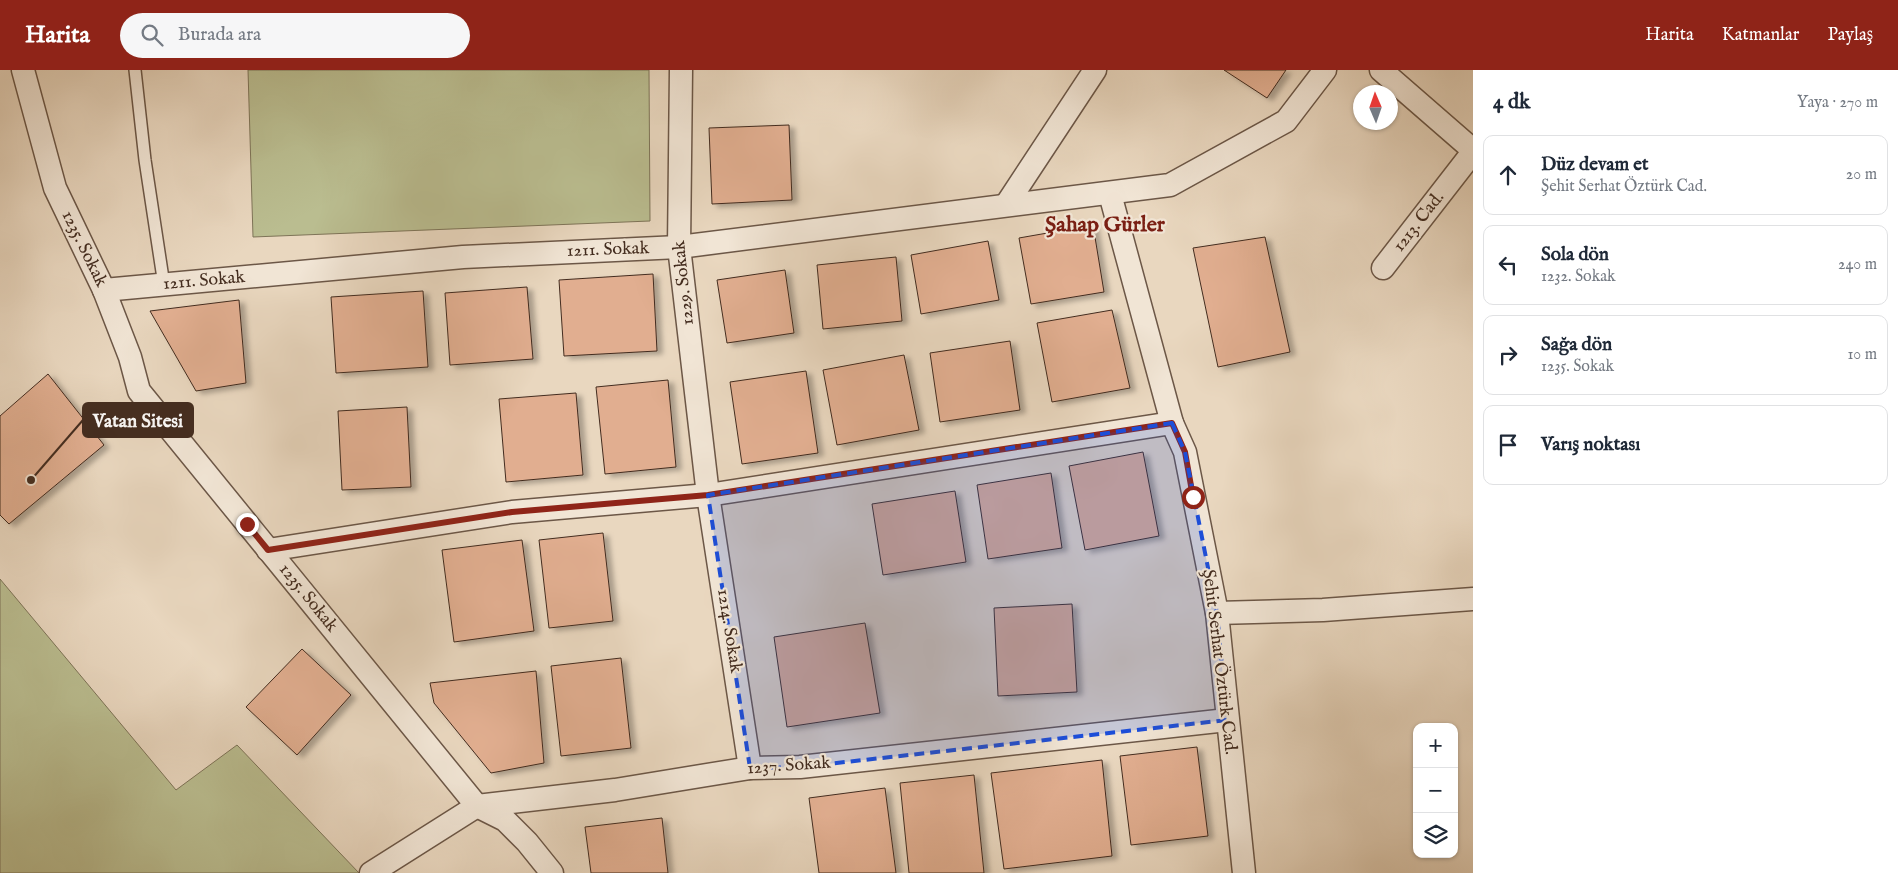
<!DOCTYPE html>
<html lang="tr">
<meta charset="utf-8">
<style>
body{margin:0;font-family:"IM FELL English",serif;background:#f6f6f7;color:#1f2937}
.controls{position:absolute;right:15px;bottom:15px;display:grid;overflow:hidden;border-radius:10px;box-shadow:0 1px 4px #0004}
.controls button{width:45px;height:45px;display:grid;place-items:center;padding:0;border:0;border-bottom:1px solid #e0e1e3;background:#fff;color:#1f2937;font:25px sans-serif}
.compass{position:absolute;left:1353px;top:15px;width:45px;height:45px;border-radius:50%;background:#fff;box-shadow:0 1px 4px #0004;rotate:358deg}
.stop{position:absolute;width:15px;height:15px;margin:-11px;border:4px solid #8f2418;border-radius:50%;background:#fff}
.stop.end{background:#8f2418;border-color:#fff;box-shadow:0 1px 5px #0008}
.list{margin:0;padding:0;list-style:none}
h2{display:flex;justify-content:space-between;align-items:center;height:65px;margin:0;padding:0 20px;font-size:21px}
h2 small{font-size:16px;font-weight:400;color:#747a83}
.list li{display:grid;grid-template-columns:32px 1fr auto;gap:15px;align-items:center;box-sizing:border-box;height:80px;margin:0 10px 10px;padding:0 10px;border:1px solid #e0e1e3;border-radius:10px}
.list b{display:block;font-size:19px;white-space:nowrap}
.list p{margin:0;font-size:16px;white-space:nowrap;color:#747a83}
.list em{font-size:16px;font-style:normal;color:#747a83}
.icon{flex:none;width:28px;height:28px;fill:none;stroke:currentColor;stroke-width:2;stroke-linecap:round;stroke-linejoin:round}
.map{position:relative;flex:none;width:1473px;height:803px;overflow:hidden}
header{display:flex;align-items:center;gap:30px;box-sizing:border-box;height:70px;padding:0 25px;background:#8f2418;color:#fff}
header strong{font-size:24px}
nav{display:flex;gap:28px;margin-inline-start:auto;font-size:18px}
.search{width:350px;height:45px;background:#f6f6f7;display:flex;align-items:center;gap:12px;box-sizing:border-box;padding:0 18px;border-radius:28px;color:#747a83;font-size:19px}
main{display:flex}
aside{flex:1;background:#fff}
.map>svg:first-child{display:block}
.green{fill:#babd90;stroke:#7e7458}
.building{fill:#e1ae90;stroke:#432c1f;filter:url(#shadow)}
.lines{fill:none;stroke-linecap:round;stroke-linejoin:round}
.service-casing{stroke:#6c5747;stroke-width:14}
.minor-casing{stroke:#6c5747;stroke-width:25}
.service{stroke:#f1e5d5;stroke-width:11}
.minor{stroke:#f1e5d5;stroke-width:22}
.route{stroke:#8f2418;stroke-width:6}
.marked{fill:#1d4ed8;fill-opacity:0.2;stroke:#1d4ed8;stroke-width:4;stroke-dasharray:10 6;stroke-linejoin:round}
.labels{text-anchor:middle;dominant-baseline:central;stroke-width:4.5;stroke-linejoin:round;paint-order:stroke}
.street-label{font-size:18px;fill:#432c1f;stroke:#f1e5d5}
.district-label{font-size:22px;font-weight:bold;fill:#7a1f14;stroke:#f1e5d5}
.leader{fill:none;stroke:#432c1f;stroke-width:2}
.callout-dot{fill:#432c1f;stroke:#f1e5d5;stroke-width:2}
.callout{fill:#432c1f;stroke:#432c1f;stroke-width:2}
.callout-label{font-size:19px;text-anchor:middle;font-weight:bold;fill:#fff}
</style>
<header>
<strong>Harita</strong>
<div class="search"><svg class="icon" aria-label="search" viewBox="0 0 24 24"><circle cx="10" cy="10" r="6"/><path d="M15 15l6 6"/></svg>Burada ara</div>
<nav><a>Harita</a><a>Katmanlar</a><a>Paylaş</a></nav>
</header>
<main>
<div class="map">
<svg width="1473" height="803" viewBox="0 0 1473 803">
<defs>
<filter id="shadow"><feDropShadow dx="5.5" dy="3" stdDeviation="2.5" flood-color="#0004"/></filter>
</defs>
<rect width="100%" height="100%" fill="#e9d7bf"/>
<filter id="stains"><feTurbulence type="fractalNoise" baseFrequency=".004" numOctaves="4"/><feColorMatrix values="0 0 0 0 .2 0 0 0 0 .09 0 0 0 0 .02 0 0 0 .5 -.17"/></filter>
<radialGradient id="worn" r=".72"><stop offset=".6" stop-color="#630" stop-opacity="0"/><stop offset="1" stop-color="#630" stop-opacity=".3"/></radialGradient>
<!-- green -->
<g class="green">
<path d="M248,0H649L650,151L253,167Z"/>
<path d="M0,509L176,720L237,675L359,803H0Z"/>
</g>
<!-- building -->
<g class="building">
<path d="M1224,0H1286L1267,28Z"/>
<path d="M789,55L792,130L712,134L709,58Z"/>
<path d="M1093,155L1104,222L1031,234L1019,168Z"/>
<path d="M1265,167L1290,282L1218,297L1193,178Z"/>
<path d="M988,171L999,230L921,244L911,185Z"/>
<path d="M896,187L902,251L823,259L817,195Z"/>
<path d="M785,200L794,263L727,273L717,210Z"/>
<path d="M653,204L657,281L564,286L559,210Z"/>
<path d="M527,217L533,289L450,295L445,223Z"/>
<path d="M423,221L428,297L336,303L331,227Z"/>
<path d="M239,230L246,313L196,321L150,241Z"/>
<path d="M1112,240L1130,318L1052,332L1037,253Z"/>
<path d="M1010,271L1020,340L940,352L930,283Z"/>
<path d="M904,285L919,360L837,375L823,300Z"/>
<path d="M806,301L818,383L742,394L730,312Z"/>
<path d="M48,304L104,375L9,454L0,445V346Z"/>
<path d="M668,310L676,397L605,404L596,317Z"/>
<path d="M576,323L583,405L506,412L499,329Z"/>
<path d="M407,337L411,417L342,420L338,341Z"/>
<path d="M1143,382L1159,466L1085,480L1069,396Z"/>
<path d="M1051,403L1062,478L988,489L977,415Z"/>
<path d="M955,421L966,492L883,505L872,434Z"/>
<path d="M603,463L613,551L549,558L539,470Z"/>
<path d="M522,470L534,561L454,572L442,480Z"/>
<path d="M1072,534L1077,622L998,626L994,538Z"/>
<path d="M865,553L880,643L787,657L774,567Z"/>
<path d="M302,579L351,625L297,685L246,637Z"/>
<path d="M621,588L631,678L561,686L551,596Z"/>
<path d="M536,601L544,693L491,703L434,633L430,613Z"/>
<path d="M1197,677L1208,766L1131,775L1120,686Z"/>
<path d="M1102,690L1112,786L1004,799L991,703Z"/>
<path d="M974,705L984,803H909L900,713Z"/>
<path d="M885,718L896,803H819L809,728Z"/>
<path d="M662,748L668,803H591L585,757Z"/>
</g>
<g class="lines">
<!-- service casing -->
<g class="service-casing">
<path id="service" d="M135,0L145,90L164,215"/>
</g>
<!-- minor casing -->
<g class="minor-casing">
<g id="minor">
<path d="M23,0L55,118L104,220L130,287L139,321L477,736L505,750L527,772L552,803"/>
<path d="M681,0L679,177L708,425L750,698"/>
<path d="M1381,0L1473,80"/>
<path d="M1110,124L1172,353L1185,382L1217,543L1244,803"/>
<path d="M1006,135L1095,0"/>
<path d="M1383,198L1473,82"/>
<path d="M104,220L463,187L679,177L1170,115L1286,51L1325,0"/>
<path d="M268,480L512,442L708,425L1172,353"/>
<path d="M1217,543L1323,540L1473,529"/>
<path d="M371,803L477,736L615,720L750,698L800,697L1227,650"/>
</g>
</g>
<!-- service -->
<use href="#service" class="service"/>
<!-- minor -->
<use href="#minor" class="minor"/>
</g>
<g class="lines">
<!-- route -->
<path class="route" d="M247,454L268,480L512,442L708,425L1172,353L1185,382L1193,427"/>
</g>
<!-- marked area -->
<path class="marked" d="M1172,353L1185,382L1217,543L1227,650L800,697L750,698L708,425Z"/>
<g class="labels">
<!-- street labels -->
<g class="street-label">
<text transform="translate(1419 152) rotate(-52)">1213. Cad.</text>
<text transform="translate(84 179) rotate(64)">1235. Sokak</text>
<text transform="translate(608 180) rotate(-2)">1211. Sokak</text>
<text transform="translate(204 211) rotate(-5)">1211. Sokak</text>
<text transform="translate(684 213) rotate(-96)">1229. Sokak</text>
<text transform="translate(308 528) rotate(51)">1235. Sokak</text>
<text transform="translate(729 561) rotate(81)">1214. Sokak</text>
<text transform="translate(1219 592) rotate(83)">Şehit Serhat Öztürk Cad.</text>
<text transform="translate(789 696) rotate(-4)">1237. Sokak</text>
</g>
<!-- district labels -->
<g class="district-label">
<text x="1105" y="155">Şahap Gürler</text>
</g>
</g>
<!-- callouts -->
<path class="leader" d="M31 410L83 350"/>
<circle class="callout-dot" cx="31" cy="410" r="5"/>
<rect class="callout" x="83" y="333" width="110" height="34" rx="5"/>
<g class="callout-label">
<text x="138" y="357">Vatan Sitesi</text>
</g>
<rect width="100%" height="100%" filter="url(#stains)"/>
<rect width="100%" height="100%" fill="url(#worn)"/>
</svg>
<div class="controls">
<button>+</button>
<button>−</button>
<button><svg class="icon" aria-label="layers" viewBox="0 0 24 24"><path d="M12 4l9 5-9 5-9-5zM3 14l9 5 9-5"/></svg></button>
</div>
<svg class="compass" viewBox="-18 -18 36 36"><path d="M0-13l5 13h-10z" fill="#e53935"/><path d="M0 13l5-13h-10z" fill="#747a83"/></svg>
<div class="stop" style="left:1193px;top:427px"></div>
<div class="stop end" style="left:247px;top:454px"></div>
</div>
<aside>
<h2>4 dk<small>Yaya · 270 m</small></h2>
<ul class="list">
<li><svg class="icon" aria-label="ahead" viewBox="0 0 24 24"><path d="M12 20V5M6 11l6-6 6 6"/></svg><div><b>Düz devam et</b><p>Şehit Serhat Öztürk Cad.</p></div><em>20 m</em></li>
<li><svg class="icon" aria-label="left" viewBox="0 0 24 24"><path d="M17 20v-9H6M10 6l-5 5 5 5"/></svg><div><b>Sola dön</b><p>1232. Sokak</p></div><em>240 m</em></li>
<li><svg class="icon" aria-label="right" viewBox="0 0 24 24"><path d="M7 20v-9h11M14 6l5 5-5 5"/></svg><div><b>Sağa dön</b><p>1235. Sokak</p></div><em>10 m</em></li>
<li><svg class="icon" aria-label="arrive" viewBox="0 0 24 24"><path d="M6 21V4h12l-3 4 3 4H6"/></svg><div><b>Varış noktası</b></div></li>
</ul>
</aside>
</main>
